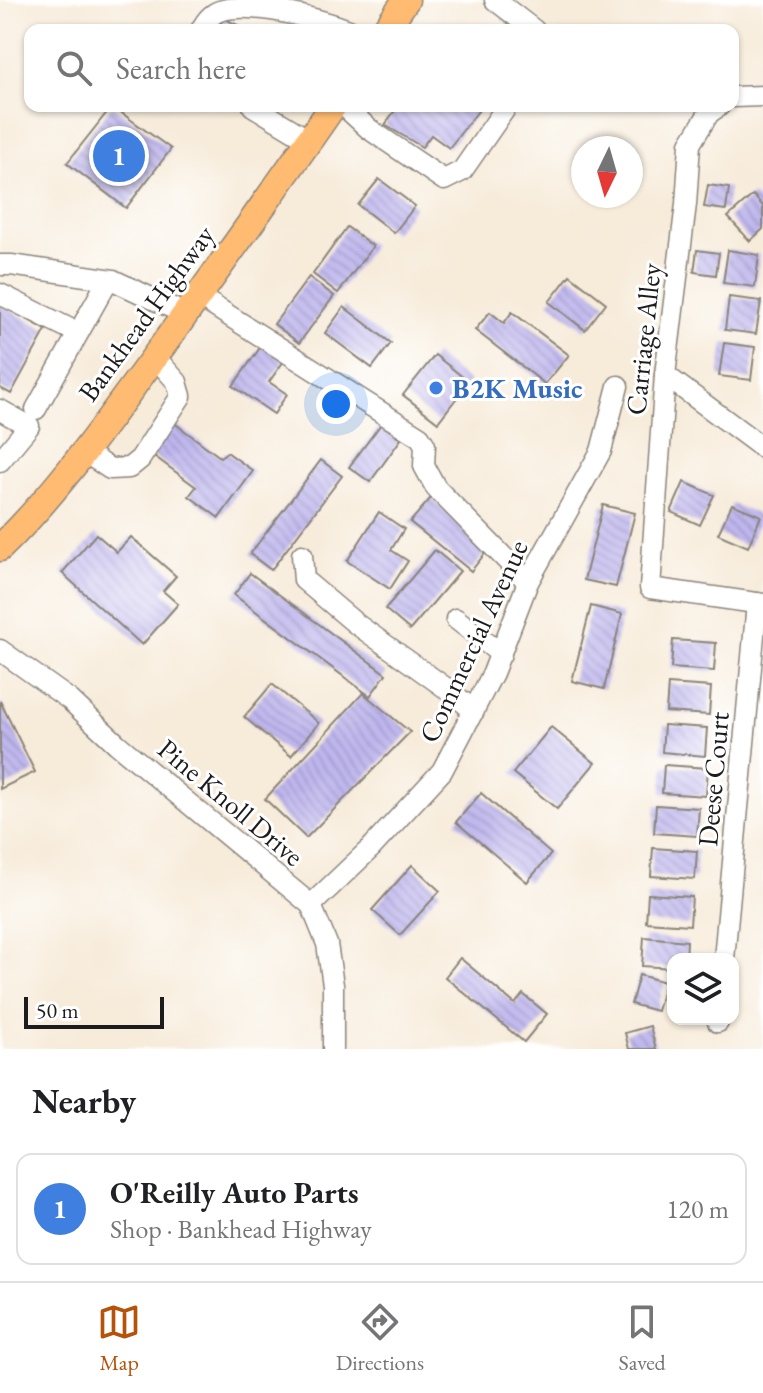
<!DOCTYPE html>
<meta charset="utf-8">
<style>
body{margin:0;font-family:"EB Garamond",serif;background:#f2f2f2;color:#202124}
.controls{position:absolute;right:24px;bottom:24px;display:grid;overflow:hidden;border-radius:16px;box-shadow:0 2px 6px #0004}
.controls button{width:72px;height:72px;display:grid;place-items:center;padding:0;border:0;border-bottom:2px solid #e0e0e0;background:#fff;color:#202124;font:40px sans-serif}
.compass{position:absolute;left:571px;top:136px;width:72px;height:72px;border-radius:50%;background:#fff;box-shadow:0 2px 6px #0004;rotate:185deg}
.scale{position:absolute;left:24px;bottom:20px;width:140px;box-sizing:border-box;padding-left:8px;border:4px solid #1c1c1c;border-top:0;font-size:22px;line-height:28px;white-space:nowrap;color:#1c1c1c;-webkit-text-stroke:6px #fff;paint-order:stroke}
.you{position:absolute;left:336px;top:404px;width:28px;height:28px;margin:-20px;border:6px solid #fff;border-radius:50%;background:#1a73e8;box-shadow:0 0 0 12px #1a73e833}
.badge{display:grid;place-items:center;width:52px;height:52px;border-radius:50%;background:#b45309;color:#fff;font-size:26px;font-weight:700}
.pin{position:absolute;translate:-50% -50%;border:4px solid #fff;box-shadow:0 2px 8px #0006}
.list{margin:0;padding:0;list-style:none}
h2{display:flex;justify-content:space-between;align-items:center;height:104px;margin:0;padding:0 32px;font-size:34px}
h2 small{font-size:26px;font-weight:400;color:#757577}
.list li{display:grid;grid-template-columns:52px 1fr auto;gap:24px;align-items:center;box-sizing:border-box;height:112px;margin:0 16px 16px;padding:0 16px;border:2px solid #e0e0e0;border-radius:16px}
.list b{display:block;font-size:30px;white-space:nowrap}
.list p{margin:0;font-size:26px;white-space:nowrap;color:#757577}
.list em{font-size:26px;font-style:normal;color:#757577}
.icon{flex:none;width:44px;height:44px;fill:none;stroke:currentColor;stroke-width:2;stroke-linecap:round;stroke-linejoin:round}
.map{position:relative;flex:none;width:763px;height:1049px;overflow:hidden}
.search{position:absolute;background:#fff;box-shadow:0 2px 6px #0004;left:24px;right:24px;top:24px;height:88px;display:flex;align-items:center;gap:20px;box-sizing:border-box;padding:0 28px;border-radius:16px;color:#757577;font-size:30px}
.sheet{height:232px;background:#fff}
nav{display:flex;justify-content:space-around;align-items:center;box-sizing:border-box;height:112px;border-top:2px solid #e0e0e0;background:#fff;font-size:22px;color:#757577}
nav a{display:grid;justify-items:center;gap:4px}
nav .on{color:#b45309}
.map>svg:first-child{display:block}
.building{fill:url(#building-back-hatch)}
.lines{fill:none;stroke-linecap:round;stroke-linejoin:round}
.minor-casing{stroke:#8a847a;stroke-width:23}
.major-casing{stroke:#8a847a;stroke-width:29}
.minor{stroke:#fff;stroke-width:20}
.major{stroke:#ffbb71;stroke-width:26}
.shop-dot{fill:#3f7fe0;stroke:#fff;stroke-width:3}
.labels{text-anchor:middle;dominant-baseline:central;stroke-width:6;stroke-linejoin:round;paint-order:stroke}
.street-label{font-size:28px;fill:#1c1c1c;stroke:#fff}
.shop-label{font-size:28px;font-weight:bold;fill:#366cbe;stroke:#fff;text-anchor:start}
</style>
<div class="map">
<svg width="763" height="1049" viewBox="0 0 763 1049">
<defs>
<pattern id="building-back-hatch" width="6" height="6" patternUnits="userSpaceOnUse" patternTransform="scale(2)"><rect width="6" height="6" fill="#beb6ed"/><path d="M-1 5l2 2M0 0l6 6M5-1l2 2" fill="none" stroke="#a39ccb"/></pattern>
</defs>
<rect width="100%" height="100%" fill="#fff"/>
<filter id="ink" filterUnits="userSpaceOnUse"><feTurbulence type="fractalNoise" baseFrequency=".0125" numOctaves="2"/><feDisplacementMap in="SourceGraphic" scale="16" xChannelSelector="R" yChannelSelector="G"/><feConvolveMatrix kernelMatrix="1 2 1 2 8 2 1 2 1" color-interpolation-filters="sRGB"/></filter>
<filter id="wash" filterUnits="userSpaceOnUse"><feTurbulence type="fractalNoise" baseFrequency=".006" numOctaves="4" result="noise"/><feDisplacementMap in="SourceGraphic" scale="32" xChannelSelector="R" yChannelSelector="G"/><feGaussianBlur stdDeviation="1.8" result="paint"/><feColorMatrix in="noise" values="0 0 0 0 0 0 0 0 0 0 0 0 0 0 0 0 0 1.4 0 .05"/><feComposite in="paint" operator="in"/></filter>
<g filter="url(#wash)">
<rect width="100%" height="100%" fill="#f7ebd9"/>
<g id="blocks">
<!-- building -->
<g class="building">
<path d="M223,18L248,30H218Z"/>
<path d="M112,106L171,149L126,208L67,163Z"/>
<path d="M398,106H482L449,148L431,135L422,147L385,125Z"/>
<path d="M379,179L415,206L394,233L358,205Z"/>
<path d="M708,185L729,188L726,210L704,207Z"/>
<path d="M753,195L763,206V229L750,241L728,217Z"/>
<path d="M347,227L373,246L338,293L313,274Z"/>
<path d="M697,250L719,253L716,275L694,272Z"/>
<path d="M728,250L759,255L755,287L723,283Z"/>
<path d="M570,275L606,303L585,330L549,302Z"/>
<path d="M309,277L334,296L299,343L274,324Z"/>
<path d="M729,297L761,301L756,334L725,330Z"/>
<path d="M0,304L46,330L11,394L0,388Z"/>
<path d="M344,307L391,343L372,368L325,333Z"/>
<path d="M490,312L504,323L512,312L569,355L545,384L475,330Z"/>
<path d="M264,342L286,358L269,382L287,394L274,414L233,386Z"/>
<path d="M724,343L755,347L751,380L719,376Z"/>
<path d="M435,355L469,382L438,422L403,395Z"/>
<path d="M169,419L220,457L227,452L253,471L219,518L189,496L196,487L146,450Z"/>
<path d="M381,424L401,439L370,482L349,467Z"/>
<path d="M321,460L342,476L271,570L250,554Z"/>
<path d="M684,482L714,495L700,525L671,512Z"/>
<path d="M431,498L491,546L471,571L410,522Z"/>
<path d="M732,504L761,516L748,547L718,534Z"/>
<path d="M603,505L635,513L616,587L584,580Z"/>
<path d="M379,512L404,529L391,550L408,561L390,589L347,561Z"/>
<path d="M96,534L117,552L131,537L176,576L163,591L178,604L142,645L62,573Z"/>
<path d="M435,550L460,571L410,630L385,609Z"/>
<path d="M250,573L386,674L370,696L234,595Z"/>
<path d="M591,606L622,614L604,689L572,681Z"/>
<path d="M673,640L716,643L714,671L671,668Z"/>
<path d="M272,684L319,723L291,756L244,717Z"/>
<path d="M668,684L711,687L709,715L666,712Z"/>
<path d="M363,693L410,732L306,838L265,799Z"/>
<path d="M0,701L35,772L0,789Z"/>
<path d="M664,725L707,728L705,756L662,752Z"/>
<path d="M551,727L595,763L557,809L513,773Z"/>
<path d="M664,765L708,768L706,796L662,793Z"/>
<path d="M481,793L551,854L527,882L456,822Z"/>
<path d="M656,805L699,808L697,836L654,833Z"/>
<path d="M653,848L697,851L695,879L651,876Z"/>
<path d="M412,865L440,891L400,935L372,910Z"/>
<path d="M648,894L692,897L690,925L646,922Z"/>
<path d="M644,937L687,941L686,959H673V968L642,966Z"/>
<path d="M460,958L515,1004L523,994L547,1014L524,1042L445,977Z"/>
<path d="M639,975L665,982L657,1011L631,1004Z"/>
<path d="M650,1026L656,1049H629L625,1033Z"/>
</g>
</g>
</g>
<g filter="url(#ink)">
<use href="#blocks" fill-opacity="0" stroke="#8a847a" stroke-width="2"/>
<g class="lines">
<!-- minor casing -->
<g class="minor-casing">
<g id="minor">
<path d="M495,0L534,30"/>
<path d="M201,30C206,20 212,12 223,10C255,2 319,19 349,30"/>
<path d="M733,97L763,96"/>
<path d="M253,106L309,140"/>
<path d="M344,106L369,129L444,180L462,171L507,106"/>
<path d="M719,106L709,113L690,144L686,204L665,375L650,588L763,604"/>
<path d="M0,265H11L113,280L185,314"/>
<path d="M0,294L78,333"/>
<path d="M198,296L420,437L425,445L424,466L436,488L528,582"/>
<path d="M665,375L763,448"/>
<path d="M36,409L108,280"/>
<path d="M0,410L29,426L0,461"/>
<path d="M83,451L110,469L129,468L140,459L181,396L177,382L154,356"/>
<path d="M302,555L304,580L355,623L450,691L474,711"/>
<path d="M456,619L501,654"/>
<path d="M0,650L70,700L117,744L311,905L327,944L333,985V1049"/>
<path d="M311,905L371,848L442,771L493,673L528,582L601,451L618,386"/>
<path d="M724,959L757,603"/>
<path d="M718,1022L719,1019"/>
</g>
</g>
<!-- major casing -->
<g class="major-casing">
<g id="major">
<path d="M385,30L406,0"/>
<path d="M0,548C58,492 105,424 153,359C214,275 274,191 333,106"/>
</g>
</g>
<!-- minor -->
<use href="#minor" class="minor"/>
<!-- major -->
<use href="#major" class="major"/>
</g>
</g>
<!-- markers -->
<circle class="shop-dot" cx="436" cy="388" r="8"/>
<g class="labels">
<!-- street labels -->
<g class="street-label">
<text transform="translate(146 313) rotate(-54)">Bankhead Highway</text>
<text transform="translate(643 339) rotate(-84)">Carriage Alley</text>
<text transform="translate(473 641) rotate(-65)">Commercial Avenue</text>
<text transform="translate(713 779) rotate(-85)">Deese Court</text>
<text transform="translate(231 802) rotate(40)">Pine Knoll Drive</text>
</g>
<!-- shop labels -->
<g class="shop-label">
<text x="452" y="388">B2K Music</text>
</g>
</g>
</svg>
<div class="controls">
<button><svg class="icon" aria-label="layers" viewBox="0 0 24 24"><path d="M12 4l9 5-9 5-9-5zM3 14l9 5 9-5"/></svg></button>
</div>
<svg class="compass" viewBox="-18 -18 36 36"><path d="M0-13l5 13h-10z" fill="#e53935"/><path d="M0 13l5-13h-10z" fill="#757577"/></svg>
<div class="scale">50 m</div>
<div class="you"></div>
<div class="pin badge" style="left:119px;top:156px;background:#3f7fe0">1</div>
<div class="search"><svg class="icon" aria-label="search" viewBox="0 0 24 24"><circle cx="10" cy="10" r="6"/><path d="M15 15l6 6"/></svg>Search here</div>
</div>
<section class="sheet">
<h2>Nearby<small></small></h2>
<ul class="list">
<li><span class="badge" style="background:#3f7fe0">1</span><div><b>O'Reilly Auto Parts</b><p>Shop · Bankhead Highway</p></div><em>120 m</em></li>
</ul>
</section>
<nav>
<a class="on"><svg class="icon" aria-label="map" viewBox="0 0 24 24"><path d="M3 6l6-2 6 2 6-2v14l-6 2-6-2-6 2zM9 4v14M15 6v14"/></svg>Map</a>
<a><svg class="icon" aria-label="directions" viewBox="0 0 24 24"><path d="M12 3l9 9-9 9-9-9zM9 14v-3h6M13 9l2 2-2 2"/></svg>Directions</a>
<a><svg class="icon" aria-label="saved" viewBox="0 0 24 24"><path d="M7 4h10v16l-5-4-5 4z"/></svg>Saved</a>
</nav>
